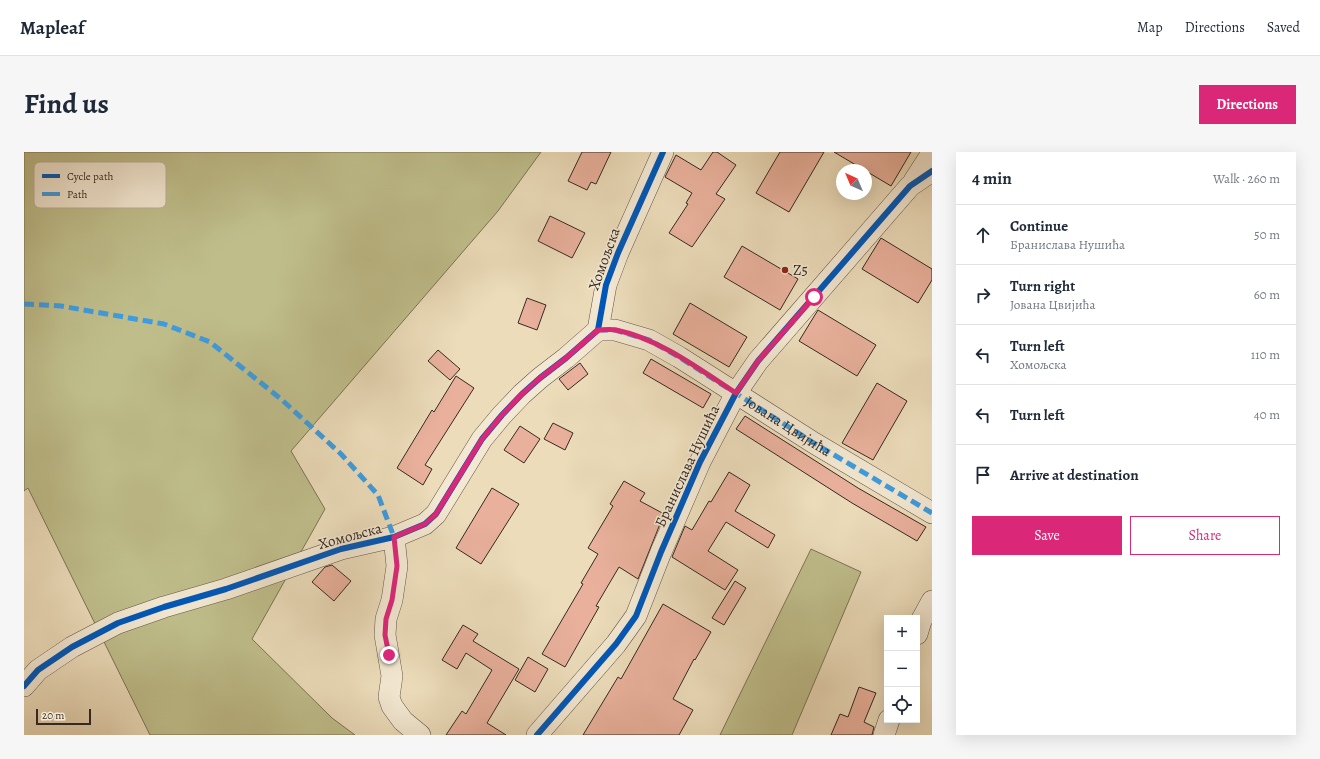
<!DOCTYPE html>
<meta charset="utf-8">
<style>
body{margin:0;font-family:Alegreya,serif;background:#f6f6f7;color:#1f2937}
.controls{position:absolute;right:12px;bottom:12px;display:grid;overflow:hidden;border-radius:0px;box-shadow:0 4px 16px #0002}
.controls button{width:36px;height:36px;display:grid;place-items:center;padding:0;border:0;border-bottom:1px solid #e0e1e3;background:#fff;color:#1f2937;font:20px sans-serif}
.compass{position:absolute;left:812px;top:12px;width:36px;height:36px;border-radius:50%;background:#fff;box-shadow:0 4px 16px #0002;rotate:316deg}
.scale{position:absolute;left:12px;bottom:10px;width:55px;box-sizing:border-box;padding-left:4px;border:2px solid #372922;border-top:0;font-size:11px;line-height:14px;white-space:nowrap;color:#372922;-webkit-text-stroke:3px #f3e8d2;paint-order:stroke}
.stop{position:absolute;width:12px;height:12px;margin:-9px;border:3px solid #db2777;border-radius:50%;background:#fff}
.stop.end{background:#db2777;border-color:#fff;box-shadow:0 1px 4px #0008}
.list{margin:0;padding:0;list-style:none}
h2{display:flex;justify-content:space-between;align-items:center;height:52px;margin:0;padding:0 16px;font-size:17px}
h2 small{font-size:13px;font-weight:400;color:#747a83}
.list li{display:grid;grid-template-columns:26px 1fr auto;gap:12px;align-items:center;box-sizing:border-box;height:60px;padding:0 16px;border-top:1px solid #e0e1e3}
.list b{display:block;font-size:15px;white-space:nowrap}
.list p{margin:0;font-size:13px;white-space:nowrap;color:#747a83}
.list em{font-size:13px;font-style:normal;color:#747a83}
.actions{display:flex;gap:8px;padding:12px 16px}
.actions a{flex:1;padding:9px 0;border:1px solid #db2777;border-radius:0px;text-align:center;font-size:14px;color:#db2777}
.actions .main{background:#db2777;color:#fff}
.icon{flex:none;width:22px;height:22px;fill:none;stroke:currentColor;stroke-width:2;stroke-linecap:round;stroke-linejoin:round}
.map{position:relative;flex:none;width:908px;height:583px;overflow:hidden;border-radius:0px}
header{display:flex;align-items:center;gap:24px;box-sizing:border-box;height:56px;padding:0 20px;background:#fff;border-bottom:1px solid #e0e1e3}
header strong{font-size:19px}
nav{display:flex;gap:22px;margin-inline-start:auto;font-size:14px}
.intro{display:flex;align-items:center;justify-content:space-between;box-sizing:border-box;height:96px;padding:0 24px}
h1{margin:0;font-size:28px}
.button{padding:10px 18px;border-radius:0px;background:#db2777;color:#fff;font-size:14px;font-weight:700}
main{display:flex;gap:24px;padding:0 24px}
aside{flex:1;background:#fff;border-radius:0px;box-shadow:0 4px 16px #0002}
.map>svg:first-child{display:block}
.green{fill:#bfbe8b;stroke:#7b7456}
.building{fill:#e9b19c;stroke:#372922}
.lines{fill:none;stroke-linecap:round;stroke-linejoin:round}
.minor-casing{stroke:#645648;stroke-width:22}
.minor{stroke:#f3e8d2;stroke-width:21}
.quiet{stroke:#3e9ce0;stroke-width:5;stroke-dasharray:10 5;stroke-linecap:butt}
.cycleway-casing{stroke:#f3e8d2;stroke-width:8}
.cycleway{stroke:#0057b8;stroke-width:6}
.route{stroke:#db2777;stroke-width:5}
.poi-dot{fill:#8f2418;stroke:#f3e8d2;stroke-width:1.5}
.labels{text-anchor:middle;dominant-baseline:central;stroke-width:3;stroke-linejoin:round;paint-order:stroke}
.street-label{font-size:15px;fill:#372922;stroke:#f3e8d2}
.poi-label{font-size:15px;fill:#372922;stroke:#f3e8d2;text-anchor:start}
.key{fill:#f3e8d2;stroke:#bbaf9d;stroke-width:1}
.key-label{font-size:11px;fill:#372922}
</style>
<header>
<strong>Mapleaf</strong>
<nav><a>Map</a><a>Directions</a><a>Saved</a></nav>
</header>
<div class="intro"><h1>Find us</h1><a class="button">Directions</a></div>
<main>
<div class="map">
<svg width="908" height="583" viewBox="0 0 908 583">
<rect width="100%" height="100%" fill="#ecdcba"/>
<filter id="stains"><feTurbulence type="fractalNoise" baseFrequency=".005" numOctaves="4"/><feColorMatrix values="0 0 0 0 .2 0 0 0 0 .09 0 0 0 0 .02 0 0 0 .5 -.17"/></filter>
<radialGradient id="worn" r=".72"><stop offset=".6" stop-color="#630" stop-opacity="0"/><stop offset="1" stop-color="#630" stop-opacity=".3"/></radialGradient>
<!-- green -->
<g class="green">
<path d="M0,0H517L474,59L267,299L301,357L228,487L308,566L331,583H126L4,336L0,339Z"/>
<path d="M787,397L837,420L768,583H696Z"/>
</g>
<!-- building -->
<g class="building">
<path d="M558,0H587L572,32L567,30L563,38L544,29Z"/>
<path d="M689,0H693L712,13L692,42L701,47L668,95L645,81L664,52L662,51L668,41L641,25L652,3L677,18Z"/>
<path d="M756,0H800L765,60L732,41Z"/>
<path d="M810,0H887L867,34Z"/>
<path d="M526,64L561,81L548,106L514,89Z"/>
<path d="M857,86L908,117V128L894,151L838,117Z"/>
<path d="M718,94L774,127L756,158L700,125Z"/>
<path d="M503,146L522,153L513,178L494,171Z"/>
<path d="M666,151L723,185L705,215L649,182Z"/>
<path d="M794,158L852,193L833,224L775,189Z"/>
<path d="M414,198L436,217L426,228L404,209Z"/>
<path d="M627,207L687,242L679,256L619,221Z"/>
<path d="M556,211L564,222L544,238L535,227Z"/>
<path d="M432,224L450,236L401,313L408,317L399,333L373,316L408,258L410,260Z"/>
<path d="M853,231L883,249L849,308L818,291Z"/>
<path d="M721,264L834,336L902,375L893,389L828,351L712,277Z"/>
<path d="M529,271L549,281L541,298L520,287Z"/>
<path d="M496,274L516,287L500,311L480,298Z"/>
<path d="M705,320L726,333L711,359L751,383L744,396L702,370L684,399L714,418L701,438L648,405L661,374L668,378L685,349L687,350Z"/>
<path d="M600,329L621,341L616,349L640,362L614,427L595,415L572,454L575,455L541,515L518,502L559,432L557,431L574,402L564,396L589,354L586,352Z"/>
<path d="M468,336L495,352L457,412L432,396Z"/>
<path d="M308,413L327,429L310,449L288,430L301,415Z"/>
<path d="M711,429L722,436L700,473L688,466Z"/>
<path d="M639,452L687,480L671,508L670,507L649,547L669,558L655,583H559L594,525L597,527Z"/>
<path d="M439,473L454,482L449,489L495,517L463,571L482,583H422L438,559L442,562L468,518L442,501L433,517L418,508Z"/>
<path d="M504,505L524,517L511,540L491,528Z"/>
<path d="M835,535L852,541L840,570L850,575L848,583H807L816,562L824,565Z"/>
</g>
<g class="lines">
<!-- minor casing -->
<g class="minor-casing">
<g id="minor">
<path d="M890,29L908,1"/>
<path id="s1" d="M574,178H591L625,188L655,205L790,291L908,361"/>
<path d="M370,385L373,414L368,448L362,467L361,483L368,524L365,545L368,554L379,569L396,583"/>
<path d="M893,482L897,469L908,449"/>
<path d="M0,534L14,518L48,495L94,471L140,455L202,437L317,397L370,385L401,372L412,362L458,287L478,263L498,242L516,226L542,206L574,178L582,133L594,101L639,0"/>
<path d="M513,583L592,492L612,464L637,400L676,310L712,241L734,209L886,34L908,19"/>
<path d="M860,583L865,568"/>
</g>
</g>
<!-- minor -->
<use href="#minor" class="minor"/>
<!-- quiet -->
<g class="quiet">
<path d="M0,152L37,154L140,172L186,190L257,247L317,302L354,343L370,385"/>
<path d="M574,178H591L625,188L655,205L790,291L908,361"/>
</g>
<!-- cycleway casing -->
<g class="cycleway-casing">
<g id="cycleway">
<path d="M0,534L14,518L48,495L94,471L140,455L202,437L317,397L370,385L401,372L412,362L458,287L478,263L498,242L516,226L542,206L574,178L582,133L594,101L639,0"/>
<path d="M513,583L592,492L612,464L637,400L676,310L712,241L734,209L886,34L908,19"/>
</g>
</g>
<!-- cycleway -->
<use href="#cycleway" class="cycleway"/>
</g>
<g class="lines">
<!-- route -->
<path class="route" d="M365,503L361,483L362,467L368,448L373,414L370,385L401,372L412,362L458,287L478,263L498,242L516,226L542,206L574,178C580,178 586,177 592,178C636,187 675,217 712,241L734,209L790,145"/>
</g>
<!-- markers -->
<circle class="poi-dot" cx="761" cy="118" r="4"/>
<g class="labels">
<!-- street labels -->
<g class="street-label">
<text transform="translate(580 107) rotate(-70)">Хомољска</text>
<text stroke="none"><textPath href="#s1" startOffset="216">Јована Цвијића</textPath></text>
<text transform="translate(663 314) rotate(-65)">Бранислава Нушића</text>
<text transform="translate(326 384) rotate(-15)">Хомољска</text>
</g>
<!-- poi labels -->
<g class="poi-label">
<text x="769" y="118">Z5</text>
</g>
</g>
<!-- legend -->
<rect x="10" y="10" width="132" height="46" rx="6" class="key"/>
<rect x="18" y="22" width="18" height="4" fill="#0057b8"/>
<rect x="18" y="40" width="18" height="4" fill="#3e9ce0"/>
<g class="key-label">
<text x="43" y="28">Cycle path</text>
<text x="43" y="46">Path</text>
</g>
<rect width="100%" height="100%" filter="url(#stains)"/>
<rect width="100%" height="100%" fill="url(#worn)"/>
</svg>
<div class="controls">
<button>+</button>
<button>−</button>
<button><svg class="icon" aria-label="locate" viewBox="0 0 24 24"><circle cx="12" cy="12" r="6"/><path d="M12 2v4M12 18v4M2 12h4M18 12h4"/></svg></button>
</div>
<svg class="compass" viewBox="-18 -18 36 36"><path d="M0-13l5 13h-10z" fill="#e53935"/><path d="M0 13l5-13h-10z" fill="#747a83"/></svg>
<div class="scale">20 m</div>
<div class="stop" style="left:790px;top:145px"></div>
<div class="stop end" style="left:365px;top:503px"></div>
</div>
<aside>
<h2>4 min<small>Walk · 260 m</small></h2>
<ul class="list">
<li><svg class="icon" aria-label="ahead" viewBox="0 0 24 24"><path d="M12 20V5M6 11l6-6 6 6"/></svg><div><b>Continue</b><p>Бранислава Нушића</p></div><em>50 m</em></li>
<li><svg class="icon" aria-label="right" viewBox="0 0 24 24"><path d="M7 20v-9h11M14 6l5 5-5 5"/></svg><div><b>Turn right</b><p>Јована Цвијића</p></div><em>60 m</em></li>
<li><svg class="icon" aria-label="left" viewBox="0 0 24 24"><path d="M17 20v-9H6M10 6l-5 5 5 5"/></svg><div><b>Turn left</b><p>Хомољска</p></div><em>110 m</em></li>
<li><svg class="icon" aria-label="left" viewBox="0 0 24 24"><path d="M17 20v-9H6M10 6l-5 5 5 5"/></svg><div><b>Turn left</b></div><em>40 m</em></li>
<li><svg class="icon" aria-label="arrive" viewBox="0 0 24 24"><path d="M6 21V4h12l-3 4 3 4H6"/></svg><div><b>Arrive at destination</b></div></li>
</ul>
<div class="actions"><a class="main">Save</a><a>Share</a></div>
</aside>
</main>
